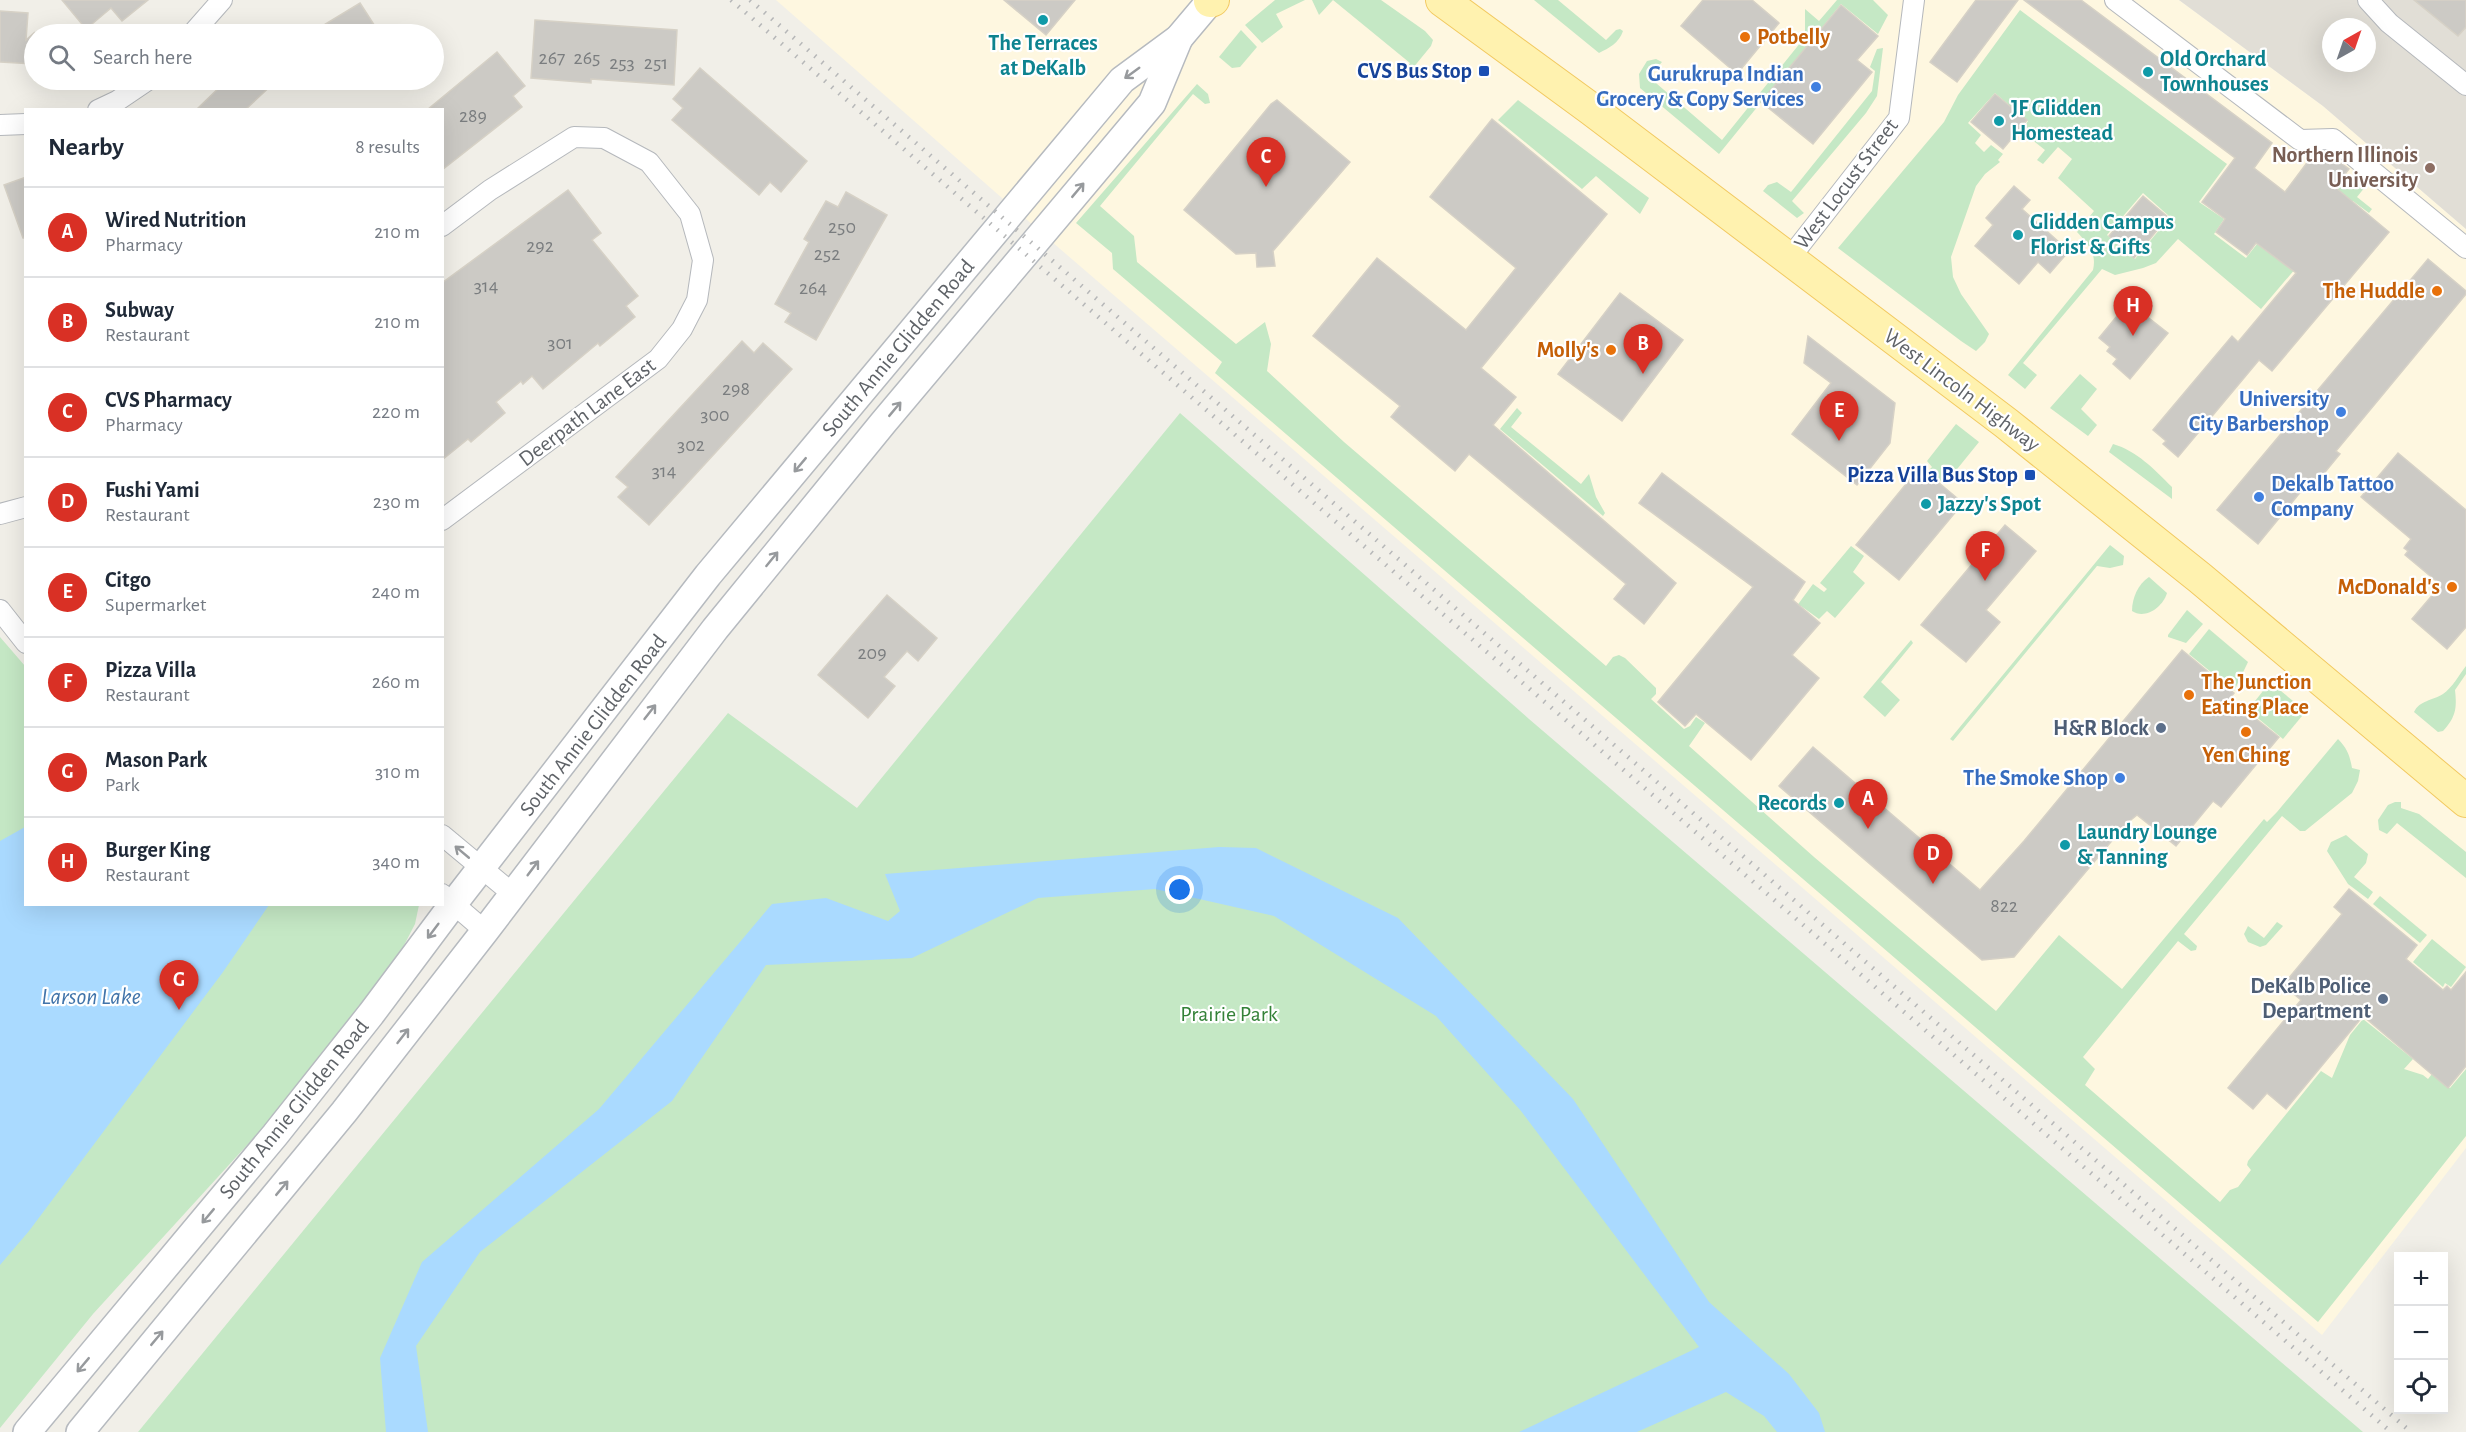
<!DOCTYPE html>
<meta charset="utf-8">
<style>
body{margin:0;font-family:"Alegreya Sans",sans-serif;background:#f6f6f7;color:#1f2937}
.controls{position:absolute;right:18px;bottom:18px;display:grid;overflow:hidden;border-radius:0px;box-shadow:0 6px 24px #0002}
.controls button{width:54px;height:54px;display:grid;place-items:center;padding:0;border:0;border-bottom:2px solid #e0e1e3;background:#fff;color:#1f2937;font:30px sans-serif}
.compass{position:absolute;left:2322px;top:18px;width:54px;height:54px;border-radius:50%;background:#fff;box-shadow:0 6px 24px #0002;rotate:40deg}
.you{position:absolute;left:1180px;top:890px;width:21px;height:21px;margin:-15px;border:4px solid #fff;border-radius:50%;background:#1a73e8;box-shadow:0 0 0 9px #1a73e833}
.badge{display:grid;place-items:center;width:39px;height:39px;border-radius:50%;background:#d93025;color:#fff;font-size:20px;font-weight:700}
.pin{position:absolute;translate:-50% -50px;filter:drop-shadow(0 2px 3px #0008)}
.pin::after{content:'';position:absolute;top:32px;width:21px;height:18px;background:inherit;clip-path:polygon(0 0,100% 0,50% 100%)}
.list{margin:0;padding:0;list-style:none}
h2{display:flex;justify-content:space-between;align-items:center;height:78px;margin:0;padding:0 24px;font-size:26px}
h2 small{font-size:20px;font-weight:400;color:#747a83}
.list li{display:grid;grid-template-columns:39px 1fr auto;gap:18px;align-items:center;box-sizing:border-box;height:90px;padding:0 24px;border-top:2px solid #e0e1e3}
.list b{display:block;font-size:22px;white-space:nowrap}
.list p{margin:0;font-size:20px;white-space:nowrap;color:#747a83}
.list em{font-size:20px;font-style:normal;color:#747a83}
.icon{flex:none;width:33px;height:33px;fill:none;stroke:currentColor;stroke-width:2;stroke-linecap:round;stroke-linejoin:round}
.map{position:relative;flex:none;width:2466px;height:1432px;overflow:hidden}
.search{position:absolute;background:#fff;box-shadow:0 6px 24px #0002;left:24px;top:24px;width:420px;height:66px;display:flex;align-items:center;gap:15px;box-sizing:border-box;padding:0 21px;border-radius:33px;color:#747a83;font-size:22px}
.panel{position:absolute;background:#fff;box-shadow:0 6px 24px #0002;left:24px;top:108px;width:420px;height:798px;border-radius:0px}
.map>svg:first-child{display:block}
.commercial{fill:#fef7e0}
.education{fill:#e1ded6;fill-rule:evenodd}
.green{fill:#c5e8c5;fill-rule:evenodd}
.water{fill:#aadaff}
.building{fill:#cccac5;stroke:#d6d1c6;stroke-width:1.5}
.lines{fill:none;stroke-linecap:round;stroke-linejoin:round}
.minor-casing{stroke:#b5b8bc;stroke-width:22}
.secondary-casing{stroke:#b6babf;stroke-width:30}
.primary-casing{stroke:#f2c960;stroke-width:34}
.minor{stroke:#fff;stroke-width:20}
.secondary{stroke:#fff;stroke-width:27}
.primary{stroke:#fff2af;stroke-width:32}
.rail{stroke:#b6b7b8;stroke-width:4.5;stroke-dasharray:1.5 8;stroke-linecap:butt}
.oneway{stroke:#979a9d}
.culture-dot{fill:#0f9aa8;stroke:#fff;stroke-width:2}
.food-dot{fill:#e8710a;stroke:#fff;stroke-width:2}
.transit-dot{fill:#1a4fb4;stroke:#fff;stroke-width:2}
.shop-dot{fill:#3f7fe0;stroke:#fff;stroke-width:2}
.education-dot{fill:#8d6e63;stroke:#fff;stroke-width:2}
.service-dot{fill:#5c6f8a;stroke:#fff;stroke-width:2}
.labels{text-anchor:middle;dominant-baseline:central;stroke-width:4.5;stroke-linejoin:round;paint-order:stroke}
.number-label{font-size:20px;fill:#7a7d7f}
.food-label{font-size:22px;font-weight:bold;fill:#c56008;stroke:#fff;text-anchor:end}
.culture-label{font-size:22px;font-weight:bold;fill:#0d838f;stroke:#fff;text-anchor:start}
.transit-label{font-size:22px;font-weight:bold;fill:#164399;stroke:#fff;text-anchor:end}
.shop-label{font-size:22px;font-weight:bold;fill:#366cbe;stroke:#fff;text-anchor:end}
.education-label{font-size:22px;font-weight:bold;fill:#785e54;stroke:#fff;text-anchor:end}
.street-label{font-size:22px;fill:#5f6368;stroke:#fff}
.service-label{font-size:22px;font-weight:bold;fill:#4e5e75;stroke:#fff;text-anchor:end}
.park-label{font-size:22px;fill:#348238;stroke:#fff}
.water-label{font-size:24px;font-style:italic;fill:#4174aa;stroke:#fff}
</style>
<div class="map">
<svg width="2466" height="1432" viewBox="0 0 2466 1432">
<rect width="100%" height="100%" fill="#f1efe8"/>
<!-- commercial -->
<path class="commercial" d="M776,0H2179L2323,106L2466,229V1148L2322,1335L1059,248Z"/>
<!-- education -->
<path class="education" d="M2179,0H2466V229L2323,106ZM2331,27H2367V63H2331Z"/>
<!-- green -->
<g class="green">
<path d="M1275,0H1305L1276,14L1283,27L1262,43L1245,25Z"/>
<path d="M1312,0H1381L1425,31L1433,40L1431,46L1403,80L1400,77L1410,63L1333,0L1319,15Z"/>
<path d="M1534,0H1558L1606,40L1616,30L1620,29L1623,31C1619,43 1609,48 1599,53Z"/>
<path d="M1837,0H1873L1888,15L1878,34L1841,4L1719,154L1640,88L1639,74L1647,61L1656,59L1662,62L1649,77L1722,140L1805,37V9L1819,21Z"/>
<path d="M2020,10L2227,164L2199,202L2224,219L2214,234L2246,258L2257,244L2281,262L2348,174L2365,187L2357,197L2372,209L2369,213L2353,201L2261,309L2178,239L2156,263L2143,268L2115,275L2102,269L2023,363L2037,375L2025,389L2008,375L2093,270C2097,253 2088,244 2077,232L2094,211L2058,178L2072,159L2058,147L2043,164L2037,160L2045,150L2021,131L2028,121L1995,93L1968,123L1981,135L1975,143L1984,152L1991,145L2003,154L1998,160L2000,162L1985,174L1976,186L1951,257L1953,277L1961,294L1989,334L1985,342L1976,351L1961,341L1838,248L1944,122L1958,95ZM2143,193L2170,217L2135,259L2107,235Z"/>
<path d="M1241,30L1257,47L1240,67L1232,68L1219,57Z"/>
<path d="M1883,48L1877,96L1866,113L1792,201L1804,213L1797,218L1763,191L1768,185L1777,182L1791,192L1872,91L1875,71L1870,67L1877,49Z"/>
<path d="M1197,84L1208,94L1210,103L1205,104L1193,94L1100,206L1134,236L1137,262L1236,344L1265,322L1271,344L1267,371L1344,442L1606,666L1613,657L1619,655L1625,658L1656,688V694L1651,699L1684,729L1690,726L1696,717L1705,723L1689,746L1814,857L1996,1011L2059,935L2122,989L2264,819L2267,822L2277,812L2338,739C2347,748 2350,756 2352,768L2360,770L2358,781L2352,793L2305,831H2300L2282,816L2184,934L2197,946L2196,950L2191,951L2178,941L2083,1057L2095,1069L2085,1085L2220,1202L2230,1190L2238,1187L2251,1170L2247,1165L2248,1161L2321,1071L2332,1078L2350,1035L2363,1019L2413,1059L2404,1069L2423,1075L2428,1079L2432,1074L2450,1088L2466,1069V1136L2318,1322L1215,373L1222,362L1113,269L1112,253L1076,223Z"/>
<path d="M1518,100L1649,198L1640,214L1596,176L1582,189L1498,120Z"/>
<path d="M2080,374L2097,389L2081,409L2097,425L2088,436L2050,408Z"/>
<path d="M1517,408L1522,413L1511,427L1581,484L1589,474L1596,497L1605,513L1603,516L1500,429Z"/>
<path d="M1180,413L1529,719L2363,1432H138L728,713L857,808Z"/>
<path d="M1956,424L1979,442L1945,484L1928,471L1932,467L1927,461Z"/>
<path d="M2113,444C2137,451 2154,469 2172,487V499L2109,452Z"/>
<path d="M2110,545L2124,556L2123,565L2110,568L2097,566L1953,741L1950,739Z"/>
<path d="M1851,546L1864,556L1853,572L1865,583L1835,618L1827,611L1819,619L1801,606L1784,627L1785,622L1813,584L1824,592L1827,589L1820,583Z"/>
<path d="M2149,577L2167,593C2163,607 2145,620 2132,611C2132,598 2138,584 2149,577Z"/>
<path d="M2187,610L2203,624L2186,643L2168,637V635Z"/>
<path d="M2209,629L2248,662L2234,691L2189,654Z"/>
<path d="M0,637L25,666L26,904L419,905L415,924L398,957L377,987L278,1111L93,1314L0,1428Z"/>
<path d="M1911,640L1913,643L1881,682L1900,700L1885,717L1863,697Z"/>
<path d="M2466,666V674L2455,690C2457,708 2456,717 2443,731L2438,732L2414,712C2420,700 2432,701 2443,694C2452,688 2459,675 2466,666Z"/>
<path d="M2270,682L2304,710L2302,716L2283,739L2248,710Z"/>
<path d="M2395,802H2401V808L2419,814L2466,852V878L2397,823L2387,834L2379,830L2378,820L2388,805Z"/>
<path d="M2346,835L2368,854L2366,863L2354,877L2373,892L2368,899L2348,884L2327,851L2331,842Z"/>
<path d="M2380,896L2427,935L2420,943L2373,904Z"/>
<path d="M2277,922L2283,926L2266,945L2260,947L2248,942L2244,934L2248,926L2264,938Z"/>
<path d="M2432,939L2466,967L2451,987L2445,983L2443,987L2413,962Z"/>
</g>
<!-- water -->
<g class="water">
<path d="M25,827L26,904L269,905L223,972L29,1231L0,1265V841Z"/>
<path d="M1219,847L1256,848L1398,918L1573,1099L1709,1302L1789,1374L1819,1413L1825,1432H1777L1764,1416L1726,1392L1637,1432H1519L1699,1347L1521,1111L1436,1016L1274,916L1155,889L1038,898L912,958L766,965L672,1101L480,1252L416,1346L428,1432H386L380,1358L422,1262L599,1109L772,904L826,898L888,921L900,911L885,874Z"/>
</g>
<!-- building -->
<g class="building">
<path d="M62,0H148L122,21L111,8L86,29Z"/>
<path d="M1004,0H1075L1046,35Z"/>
<path d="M1703,0H1752L1779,23L1737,74L1681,26Z"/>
<path d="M1976,0H2018L1957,82L1930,62Z"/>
<path d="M2024,0H2081L2272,143L2254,168L2285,192L2315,152L2324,151L2349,169L2335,187L2389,232L2272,371L2259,360L2178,457L2163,444L2166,441L2153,430L2232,336L2238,342L2296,273L2256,243L2247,255L2216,232L2225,219L2202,202L2235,158Z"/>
<path d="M2414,0H2466V27L2458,36Z"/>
<path d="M360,3L380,34H309Z"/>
<path d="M1841,5L1878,36L1857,60L1872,72L1813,144L1761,102Z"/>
<path d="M0,11L28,13L26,40L34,33V64L0,62Z"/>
<path d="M535,20L677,30L674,85L591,79V83L531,78Z"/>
<path d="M497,52L525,86L513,96L522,107L442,170V110H427Z"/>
<path d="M700,68L807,161L781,192L770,182L759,195L672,120L683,108L673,99Z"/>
<path d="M227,80H277L245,110H196Z"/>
<path d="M1995,94L2027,120L2003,149L1971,122Z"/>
<path d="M1277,100L1350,162L1273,251L1275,266L1257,267L1256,253L1236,254L1184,210L1271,104Z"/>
<path d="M1492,119L1607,214L1481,368L1516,397L1493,425L1676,583L1644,624L1614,599L1626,584L1469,454L1455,471L1391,417L1400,406L1313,336L1377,258L1466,330L1516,268L1430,197Z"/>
<path d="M26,177V238H23L4,185Z"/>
<path d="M2014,186L2030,200L2022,209L2069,251L2050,273L2038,262L2019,284L1975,246L1993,225L1986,218Z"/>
<path d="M568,190L601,233L592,240L638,296L626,306L635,317L600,346L598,343L543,389L532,376L523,384L521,381L496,402L505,413L471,442L468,439L442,460V283Z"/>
<path d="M846,192L887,215L816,340L785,322L791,313L775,304L809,242L804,239L826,201L838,207Z"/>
<path d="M2143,196L2168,217L2134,258L2109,236Z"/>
<path d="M2428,259L2466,291V294L2336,451L2340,454L2312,488L2307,484L2258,544L2217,510Z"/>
<path d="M1620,293L1683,340L1622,421L1558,374Z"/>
<path d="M2136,293L2152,306L2145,315L2168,333L2130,379L2113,364L2117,359L2107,351L2110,347L2099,338Z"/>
<path d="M1808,336L1895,403L1890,443L1857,485L1792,434L1831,383L1804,363Z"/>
<path d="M742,341L754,353L763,343L792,369L649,525L618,497L628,487L616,477Z"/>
<path d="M2398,453L2466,510V627L2447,649L2412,619L2441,585L2405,555L2408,551L2404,548L2411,539L2361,497Z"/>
<path d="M1920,467L1963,503L1899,580L1856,545Z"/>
<path d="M1662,473L1805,582L1793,600L1820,623L1792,655L1819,678L1751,760L1696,714L1685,726L1658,702L1753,587L1639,503Z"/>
<path d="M2005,525L2036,551L1986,610L2000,622L1966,662L1921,625Z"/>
<path d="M887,595L937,638L918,661L907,651L884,677L895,686L868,718L818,675Z"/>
<path d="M2182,650L2234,693L2230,698L2279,737L2221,807L2213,801L2176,846L2137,815L2126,824L2014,957L1982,960L1779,786L1813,747L1980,890L2024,841Z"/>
<path d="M2349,889L2417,945L2406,959L2443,990L2447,986L2451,990L2466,972V1066L2448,1088L2363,1016L2286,1109L2267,1093L2253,1109L2228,1088L2301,1000L2283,985L2342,914L2334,907Z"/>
</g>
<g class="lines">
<!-- minor casing -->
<g class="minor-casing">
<g id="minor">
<path d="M2115,0L2300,140L2333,139L2466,248"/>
<path d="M2368,0L2389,23L2466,85"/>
<path d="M192,34L222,0"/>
<path d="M98,110L117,101L148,80"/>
<path d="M0,125L26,124"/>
<path d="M442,226L490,190L574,137L604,138L649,162L690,214L703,260L697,300L682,329L658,359L442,520"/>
<path d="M1789,259L1899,118L1914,0"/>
<path d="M0,514L26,507"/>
<path d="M0,610L26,643"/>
<path d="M442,835L513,894"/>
<path d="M442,894L485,931"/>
</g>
</g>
<!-- secondary casing -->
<g class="secondary-casing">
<g id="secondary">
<path d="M27,1432L275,1135L371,1014L454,903L708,575L1122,80L1179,38L1211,0"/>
<path d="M80,1432L344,1112L485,931L715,629L883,423L1152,103L1179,38"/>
</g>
</g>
<!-- primary casing -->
<g class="primary-casing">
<g id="primary">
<path d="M1442,0L1591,109L2006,423L2200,578L2466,801"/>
<path d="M1210,1L1213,0"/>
</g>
</g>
<!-- minor -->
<use href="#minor" class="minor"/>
<!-- secondary -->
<use href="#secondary" class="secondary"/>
<!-- primary -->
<use href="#primary" class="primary"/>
<!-- rail -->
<g class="rail">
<path d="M731,0L2391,1432"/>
<path d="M750,0L2411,1432"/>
</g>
</g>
<!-- one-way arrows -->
<defs><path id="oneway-shaft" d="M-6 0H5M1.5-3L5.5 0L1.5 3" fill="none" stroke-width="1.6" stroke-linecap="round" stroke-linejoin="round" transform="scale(1.5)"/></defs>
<g class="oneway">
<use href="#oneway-shaft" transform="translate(1132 73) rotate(144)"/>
<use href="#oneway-shaft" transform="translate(1078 190) rotate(-50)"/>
<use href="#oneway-shaft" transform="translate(895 409) rotate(-50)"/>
<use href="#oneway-shaft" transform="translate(800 465) rotate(130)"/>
<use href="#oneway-shaft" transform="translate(772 559) rotate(-51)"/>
<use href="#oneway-shaft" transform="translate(650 712) rotate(-52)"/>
<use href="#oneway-shaft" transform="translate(462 852) rotate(-140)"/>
<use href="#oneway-shaft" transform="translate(533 868) rotate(-53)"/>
<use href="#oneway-shaft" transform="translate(433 931) rotate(127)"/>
<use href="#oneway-shaft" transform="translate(403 1036) rotate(-52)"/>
<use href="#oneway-shaft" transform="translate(282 1188) rotate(-50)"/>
<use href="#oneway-shaft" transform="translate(208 1216) rotate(130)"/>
<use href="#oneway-shaft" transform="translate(157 1338) rotate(-50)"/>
<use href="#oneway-shaft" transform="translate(83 1365) rotate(130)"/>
</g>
<!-- markers -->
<g class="culture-dot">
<circle cx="1043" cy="20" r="6"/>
<circle cx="2148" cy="72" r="6"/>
<circle cx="1999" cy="121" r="6"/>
<circle cx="2018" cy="235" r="6"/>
<circle cx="1926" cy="504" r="6"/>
<circle cx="1839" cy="803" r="6"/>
<circle cx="2065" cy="845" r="6"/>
</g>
<g class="food-dot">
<circle cx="1745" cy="37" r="6"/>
<circle cx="2437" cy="291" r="6"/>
<circle cx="1611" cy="350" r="6"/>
<circle cx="2452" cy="587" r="6"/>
<circle cx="2189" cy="695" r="6"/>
<circle cx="2246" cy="732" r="6"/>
</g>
<g class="transit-dot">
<rect x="1478" y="65" width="12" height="12" rx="3"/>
<rect x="2024" y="469" width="12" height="12" rx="3"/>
</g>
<g class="shop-dot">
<circle cx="1816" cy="87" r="6"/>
<circle cx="2341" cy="412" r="6"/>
<circle cx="2259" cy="497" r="6"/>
<circle cx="2120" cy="778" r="6"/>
</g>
<circle class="education-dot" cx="2430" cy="168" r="6"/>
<g class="service-dot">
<circle cx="2161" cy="728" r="6"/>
<circle cx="2383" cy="999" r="6"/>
</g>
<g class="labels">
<!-- number labels -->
<g class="number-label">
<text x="552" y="58">267</text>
<text x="587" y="58">265</text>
<text x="622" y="63">253</text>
<text x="656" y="63">251</text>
<text x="473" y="116">289</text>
<text x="842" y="227">250</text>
<text x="540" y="246">292</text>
<text x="827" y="254">252</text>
<text x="486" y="286">314</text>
<text x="813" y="288">264</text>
<text x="560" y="343">301</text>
<text x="736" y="389">298</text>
<text x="715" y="415">300</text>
<text x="691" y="445">302</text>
<text x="664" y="471">314</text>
<text x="872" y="653">209</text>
<text x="2004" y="906">822</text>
</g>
<!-- food labels -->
<g class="food-label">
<text x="1757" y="37" text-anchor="start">Potbelly</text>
<text x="2425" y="291">The Huddle</text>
<text x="1599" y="350">Molly's</text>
<text x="2440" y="587">McDonald's</text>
<text x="2201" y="682" text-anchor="start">The Junction<tspan x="2201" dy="25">Eating Place</tspan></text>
<text x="2246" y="755" text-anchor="middle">Yen Ching</text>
</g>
<!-- culture labels -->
<g class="culture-label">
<text x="1043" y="43" text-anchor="middle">The Terraces<tspan x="1043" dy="25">at DeKalb</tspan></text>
<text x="2160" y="59">Old Orchard<tspan x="2160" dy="25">Townhouses</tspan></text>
<text x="2011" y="108">JF Glidden<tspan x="2011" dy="25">Homestead</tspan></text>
<text x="2030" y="222">Glidden Campus<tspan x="2030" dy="25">Florist &amp; Gifts</tspan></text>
<text x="1938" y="504">Jazzy's Spot</text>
<text x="1827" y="803" text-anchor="end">Records</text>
<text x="2077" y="832">Laundry Lounge<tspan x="2077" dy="25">&amp; Tanning</tspan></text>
</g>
<!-- transit labels -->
<g class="transit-label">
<text x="1472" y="71">CVS Bus Stop</text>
<text x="2018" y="475">Pizza Villa Bus Stop</text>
</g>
<!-- shop labels -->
<g class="shop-label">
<text x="1804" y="74">Gurukrupa Indian<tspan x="1804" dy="25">Grocery &amp; Copy Services</tspan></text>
<text x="2329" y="399">University<tspan x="2329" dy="25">City Barbershop</tspan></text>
<text x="2271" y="484" text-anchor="start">Dekalb Tattoo<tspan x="2271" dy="25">Company</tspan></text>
<text x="2108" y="778">The Smoke Shop</text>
</g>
<!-- education labels -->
<g class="education-label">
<text x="2418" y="155">Northern Illinois<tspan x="2418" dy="25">University</tspan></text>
</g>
<!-- street labels -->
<g class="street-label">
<text transform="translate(1846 184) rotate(-53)">West Locust Street</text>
<text transform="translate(898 348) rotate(-50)">South Annie Glidden Road</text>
<text transform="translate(1962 390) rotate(37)">West Lincoln Highway</text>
<text transform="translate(587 412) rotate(-37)">Deerpath Lane East</text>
<text transform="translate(593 725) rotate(-52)">South Annie Glidden Road</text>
<text transform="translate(294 1109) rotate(-51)">South Annie Glidden Road</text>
</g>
<!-- service labels -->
<g class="service-label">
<text x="2149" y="728">H&amp;R Block</text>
<text x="2371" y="986">DeKalb Police<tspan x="2371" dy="25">Department</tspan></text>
</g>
<!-- park labels -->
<g class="park-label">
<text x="1229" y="1014">Prairie Park</text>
</g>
<!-- water labels -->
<g class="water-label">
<text x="91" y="997">Larson Lake</text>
</g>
</g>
</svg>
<div class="controls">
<button>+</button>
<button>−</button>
<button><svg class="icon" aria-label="locate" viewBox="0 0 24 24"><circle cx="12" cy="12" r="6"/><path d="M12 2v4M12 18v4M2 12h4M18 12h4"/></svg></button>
</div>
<svg class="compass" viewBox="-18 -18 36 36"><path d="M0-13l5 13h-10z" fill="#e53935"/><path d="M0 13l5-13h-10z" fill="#747a83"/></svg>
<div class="you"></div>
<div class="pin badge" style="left:1868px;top:829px">A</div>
<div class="pin badge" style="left:1643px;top:374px">B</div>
<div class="pin badge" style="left:1266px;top:187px">C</div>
<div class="pin badge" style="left:1933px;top:884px">D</div>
<div class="pin badge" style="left:1839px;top:441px">E</div>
<div class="pin badge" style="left:1985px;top:581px">F</div>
<div class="pin badge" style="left:179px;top:1010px">G</div>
<div class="pin badge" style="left:2133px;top:336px">H</div>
<div class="search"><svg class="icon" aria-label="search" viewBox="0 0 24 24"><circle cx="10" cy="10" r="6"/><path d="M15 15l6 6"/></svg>Search here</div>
<section class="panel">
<h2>Nearby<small>8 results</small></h2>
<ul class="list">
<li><span class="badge">A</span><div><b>Wired Nutrition</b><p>Pharmacy</p></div><em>210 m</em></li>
<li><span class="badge">B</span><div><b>Subway</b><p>Restaurant</p></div><em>210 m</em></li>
<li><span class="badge">C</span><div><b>CVS Pharmacy</b><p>Pharmacy</p></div><em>220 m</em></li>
<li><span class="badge">D</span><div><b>Fushi Yami</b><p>Restaurant</p></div><em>230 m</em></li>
<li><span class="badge">E</span><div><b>Citgo</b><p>Supermarket</p></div><em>240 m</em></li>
<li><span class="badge">F</span><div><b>Pizza Villa</b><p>Restaurant</p></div><em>260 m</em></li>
<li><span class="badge">G</span><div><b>Mason Park</b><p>Park</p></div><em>310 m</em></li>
<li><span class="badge">H</span><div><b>Burger King</b><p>Restaurant</p></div><em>340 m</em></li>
</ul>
</section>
</div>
